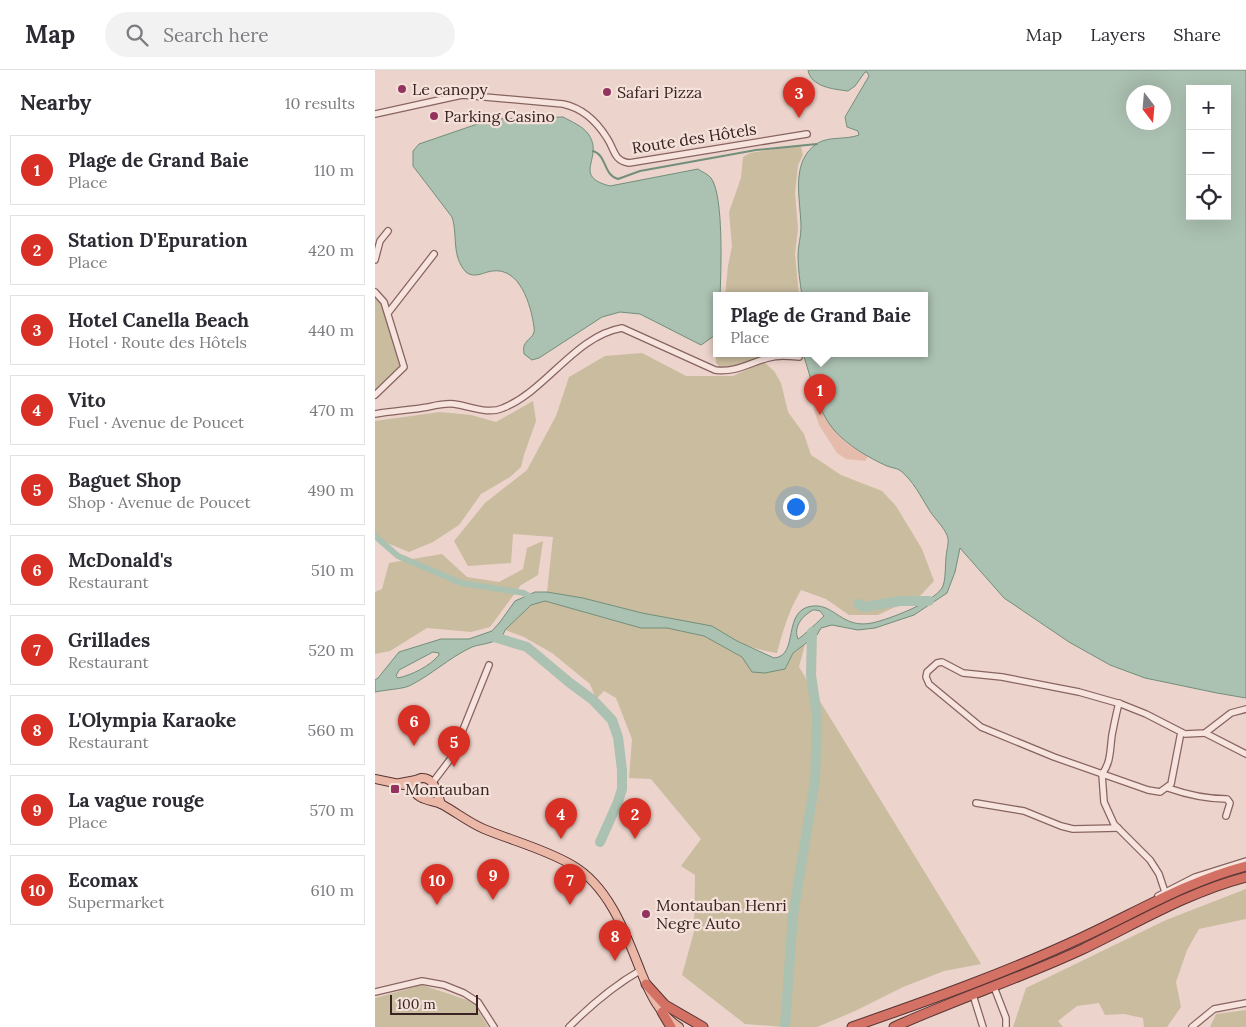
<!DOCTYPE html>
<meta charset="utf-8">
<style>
body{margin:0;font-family:Lora,serif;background:#f2f2f3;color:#2b2b33}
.controls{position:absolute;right:15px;top:15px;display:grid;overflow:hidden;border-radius:0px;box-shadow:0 5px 20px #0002}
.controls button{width:45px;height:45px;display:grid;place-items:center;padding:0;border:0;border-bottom:1px solid #e1e1e2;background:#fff;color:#2b2b33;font:25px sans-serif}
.compass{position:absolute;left:751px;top:15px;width:45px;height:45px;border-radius:50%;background:#fff;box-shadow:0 5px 20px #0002;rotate:164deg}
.scale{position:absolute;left:15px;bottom:12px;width:88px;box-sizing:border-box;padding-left:5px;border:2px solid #3a2322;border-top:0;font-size:14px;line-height:18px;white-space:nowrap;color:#3a2322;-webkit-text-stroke:4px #f4e1da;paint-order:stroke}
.you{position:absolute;left:420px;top:436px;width:18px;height:18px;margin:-12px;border:4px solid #fff;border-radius:50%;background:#1a73e8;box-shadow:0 0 0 8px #1a73e833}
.badge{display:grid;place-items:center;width:32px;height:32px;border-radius:50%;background:#d93025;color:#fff;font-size:16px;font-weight:700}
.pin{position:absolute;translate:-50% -41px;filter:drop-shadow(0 1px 2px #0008)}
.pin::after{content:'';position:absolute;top:26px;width:18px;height:15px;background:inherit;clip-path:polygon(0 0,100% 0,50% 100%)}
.popup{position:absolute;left:338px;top:222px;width:215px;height:65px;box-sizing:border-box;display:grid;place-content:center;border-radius:0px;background:#fff;filter:drop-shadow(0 1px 4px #0005);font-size:16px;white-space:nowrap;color:#7c7c81}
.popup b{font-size:19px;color:#2b2b33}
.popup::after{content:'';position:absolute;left:50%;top:100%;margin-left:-10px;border:10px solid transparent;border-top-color:#fff}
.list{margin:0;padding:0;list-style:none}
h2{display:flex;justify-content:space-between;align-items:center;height:65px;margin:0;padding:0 20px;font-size:21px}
h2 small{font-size:16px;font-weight:400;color:#7c7c81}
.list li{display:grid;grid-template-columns:32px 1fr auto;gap:15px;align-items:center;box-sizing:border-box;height:70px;margin:0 10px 10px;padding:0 10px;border:1px solid #e1e1e2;border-radius:0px}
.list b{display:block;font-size:19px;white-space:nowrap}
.list p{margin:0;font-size:16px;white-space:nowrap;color:#7c7c81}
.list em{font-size:16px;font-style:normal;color:#7c7c81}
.icon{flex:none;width:28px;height:28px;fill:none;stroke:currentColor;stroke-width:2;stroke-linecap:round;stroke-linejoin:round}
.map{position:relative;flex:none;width:871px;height:957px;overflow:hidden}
header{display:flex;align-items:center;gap:30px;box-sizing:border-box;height:70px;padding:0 25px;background:#fff;border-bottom:1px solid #e1e1e2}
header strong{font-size:24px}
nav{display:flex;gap:28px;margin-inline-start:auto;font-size:18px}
.search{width:350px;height:45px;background:#f2f2f3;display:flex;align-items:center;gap:12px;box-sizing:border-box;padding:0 18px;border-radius:28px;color:#7c7c81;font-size:19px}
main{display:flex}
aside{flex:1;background:#fff}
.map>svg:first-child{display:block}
.green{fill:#cabc9f}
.sand{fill:#e5bcab}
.water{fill:#abc1b1;stroke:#728f7b;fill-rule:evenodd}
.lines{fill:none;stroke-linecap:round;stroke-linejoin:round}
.stream{stroke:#728f7b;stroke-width:2}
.canal{stroke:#abc1b1;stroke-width:6}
.river{stroke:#abc1b1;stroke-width:10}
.minor-casing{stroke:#886460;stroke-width:8}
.major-casing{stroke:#563434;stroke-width:10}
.highway-casing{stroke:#563434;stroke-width:11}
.minor{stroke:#f7e4de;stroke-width:5.5}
.major{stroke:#ebb7a7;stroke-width:8}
.highway{stroke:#d37164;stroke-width:9}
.poi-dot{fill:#93345f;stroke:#f4e1da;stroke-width:2}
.labels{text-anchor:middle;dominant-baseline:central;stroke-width:4.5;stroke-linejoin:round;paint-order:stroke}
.poi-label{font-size:16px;fill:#3a2322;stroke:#f4e1da;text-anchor:start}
.street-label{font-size:16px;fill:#3a2322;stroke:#f4e1da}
</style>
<header>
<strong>Map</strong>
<div class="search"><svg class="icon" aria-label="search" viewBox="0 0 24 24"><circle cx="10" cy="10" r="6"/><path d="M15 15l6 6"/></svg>Search here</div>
<nav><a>Map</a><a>Layers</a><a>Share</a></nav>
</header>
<main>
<aside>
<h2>Nearby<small>10 results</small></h2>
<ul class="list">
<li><span class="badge">1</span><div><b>Plage de Grand Baie</b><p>Place</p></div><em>110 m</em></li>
<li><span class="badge">2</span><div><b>Station D'Epuration</b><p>Place</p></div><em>420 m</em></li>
<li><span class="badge">3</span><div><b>Hotel Canella Beach</b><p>Hotel · Route des Hôtels</p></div><em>440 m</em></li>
<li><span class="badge">4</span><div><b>Vito</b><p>Fuel · Avenue de Poucet</p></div><em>470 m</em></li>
<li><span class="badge">5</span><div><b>Baguet Shop</b><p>Shop · Avenue de Poucet</p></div><em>490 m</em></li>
<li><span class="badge">6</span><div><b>McDonald's</b><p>Restaurant</p></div><em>510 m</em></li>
<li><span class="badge">7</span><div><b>Grillades</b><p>Restaurant</p></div><em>520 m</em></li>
<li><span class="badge">8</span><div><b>L'Olympia Karaoke</b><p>Restaurant</p></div><em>560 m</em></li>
<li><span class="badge">9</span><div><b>La vague rouge</b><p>Place</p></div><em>570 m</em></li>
<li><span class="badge">10</span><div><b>Ecomax</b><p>Supermarket</p></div><em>610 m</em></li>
</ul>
</aside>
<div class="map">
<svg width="871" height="957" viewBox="0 0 871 957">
<rect width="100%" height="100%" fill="#ecd3cb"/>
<!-- green -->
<g class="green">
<path d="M423,75L426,77L428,85L423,95L420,123L423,159L420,184L424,226H350L353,196L357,176L354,142L366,108L368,87L375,83Z"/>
<path d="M0,225L5,229L26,300L0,324Z"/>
<path d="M267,283L311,306H358L389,292L399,301L406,313L413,342L429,364L436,385L466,405L507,421L521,436L547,479L559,511L546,525L503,545H474L451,529L426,520C414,540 408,560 402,583C379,580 359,570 336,563C282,548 227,532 172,522L178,467L138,464L136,493L93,496L79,471L110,433L152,400L181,346L194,307L230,286Z"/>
<path d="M344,284L355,286L361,284H401L361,297H345L341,293V287Z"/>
<path d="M158,331L161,351L149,385L146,397L135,407L106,424L84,455L58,472L34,482L0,468V351L65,342L96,345L121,352Z"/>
<path d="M168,471L163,505L146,515L115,557L96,562L52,558L15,581L0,584V522L7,519L14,493L67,484L92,507L124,512L148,499L152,478Z"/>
<path d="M170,531L266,558H292L329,566L367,587L410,599L418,583L430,574L424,597L606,894L569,901L528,917L480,941L442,957H409L370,954L307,905L319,862L320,805L306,796L326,769L276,709L254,708L257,669L241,628L229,621L221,629L215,614L177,583L149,567L130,560L156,534Z"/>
<path d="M871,819V849L824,859L812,880L801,912L806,937L792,957H769L768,948L749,944L730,945L724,933L702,936L683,951L688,957H638L651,918L791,850Z"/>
<path d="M47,915L98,932L113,957H0V928Z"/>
<path d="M871,940V957H835L841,944Z"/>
</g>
<!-- sand -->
<path class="sand" d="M434,301C440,328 451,359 476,376C481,380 488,382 494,385L490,391L471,389L462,383L444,355L436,331Z"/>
<!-- water -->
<g class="water">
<path d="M433,0H871V628L842,623L770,608L735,595L694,572L629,528L585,478L580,502L572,523L539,545L500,558L483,560L457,555L446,558L442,565L418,583L410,599L390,603L377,602L367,587L329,566L292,558H266L170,531L156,535L130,560C126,574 108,573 97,577C75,587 55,606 34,616C27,619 9,620 0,622V610L3,608L24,582L66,569H94L117,561L125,552L140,531L160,522H172L208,528L267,543L337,556L362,571L399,588C425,586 406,539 438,536C460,534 467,559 497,553C515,549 557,533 567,518C571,511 570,496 571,488C571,482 575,471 572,465C568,456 558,447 553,438C545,425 538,411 526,401C522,398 517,398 512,396C494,388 472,375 459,360C441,339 437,309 428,284H549V226H427C425,212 423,199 423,185C423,176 426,167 426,158C426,130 414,91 443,73C455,66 471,70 484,65L483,61L472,57L470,47L494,6L492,2H490L480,16L473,21C458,19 436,17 433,0ZM815,19H852V146H815ZM758,22H788V52H758ZM438,540H441L445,541L449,546C447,548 426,568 423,569C418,557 427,546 438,540ZM58,582L64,583V585C55,596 37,605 23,608L21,606L24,600Z"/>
<path d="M188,47C197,52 208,56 214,65C229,88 196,106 235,116L323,99C327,102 333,104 336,108C349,125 346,203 345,226H341V259L339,266L326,275L265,244L245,242L227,247L164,288L157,290L149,284C149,281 148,278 149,276C152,268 161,267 159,257C156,235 145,197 117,201C109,202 99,209 91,202C76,186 83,165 77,147L38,96V81L44,74L117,49Z"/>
</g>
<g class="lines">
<!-- stream -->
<path class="stream" d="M218,81C232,85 228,105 243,109L265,101L381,80L442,74"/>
<!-- canal -->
<path class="canal" d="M0,466L23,486L86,513L149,523L156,527"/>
<!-- river -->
<g class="river">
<path d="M483,534L489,537L525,531H554"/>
<path d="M119,567L152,577L195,613L218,630L237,650L243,667L247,700V719L243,732L225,772"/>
<path d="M410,957L418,845L440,711L442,646L436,605L437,562"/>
</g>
<!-- minor casing -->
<g class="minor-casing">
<g id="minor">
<path d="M0,44L87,25L188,34C207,38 222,52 232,68C240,80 238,90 254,93L432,64"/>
<path d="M0,190L5,171L13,161"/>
<path d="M0,222L9,232L29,297L0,325"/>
<path d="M13,243L59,184"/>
<path d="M0,344C18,341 36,340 53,337C62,335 70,333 79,334C95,336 113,345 128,338C171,321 200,266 247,258L340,300C360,303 374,293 393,288C404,285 413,286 424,287"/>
<path d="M744,633C741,644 739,655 737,665C735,679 736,693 727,704L729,732L739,754L775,790L784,804L790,822"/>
<path d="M806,662L796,714L785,722L773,720L679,687L606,657L554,614L551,607L552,602L562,593L567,592L588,603L627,607L704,622L746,634L771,644L810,664L830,663L856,643L871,639"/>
<path d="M830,663L871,684"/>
<path d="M58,712L77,687L114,595"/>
<path d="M793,718C813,725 831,729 852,729L855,733L851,746"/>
<path d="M601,733L649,741L686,756L698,759L743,758"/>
<path d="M783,826L820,807L871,791"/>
<path d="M619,917L631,948V957"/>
<path d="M0,922L47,911L69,915L89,923L103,932L119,957"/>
<path d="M598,925L608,957"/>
<path d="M194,957C216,935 238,916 266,900"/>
<path d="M817,957L839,939L871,933"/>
</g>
</g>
<!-- major casing -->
<g class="major-casing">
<g id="major">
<path d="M0,709L29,715"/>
<path d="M41,710L38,718C41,730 56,730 66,734C81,742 93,752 109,759C138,771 170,779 197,795C234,816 251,864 266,902C275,924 284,944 304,957"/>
<path d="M25,713L41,710L46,708C60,707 62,723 66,734"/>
</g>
</g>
<!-- highway casing -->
<g class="highway-casing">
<g id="highway">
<path d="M271,914L290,935L328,957"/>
<path d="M287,942L296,957"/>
<path d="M477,957C555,930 633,902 708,867C762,842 813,811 871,796"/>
<path d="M519,957C581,929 646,908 708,879C762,853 813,822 871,807"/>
</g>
</g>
<!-- minor -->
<use href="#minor" class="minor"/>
<!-- major -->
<use href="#major" class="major"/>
<!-- highway -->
<use href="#highway" class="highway"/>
</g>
<!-- markers -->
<g class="poi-dot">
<circle cx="27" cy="19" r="5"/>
<circle cx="232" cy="22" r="5"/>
<circle cx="59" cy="46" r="5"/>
<rect x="15" y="714" width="10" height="10" rx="2.5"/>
<circle cx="271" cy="844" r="5"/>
</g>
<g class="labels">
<!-- poi labels -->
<g class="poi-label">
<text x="37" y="19">Le canopy</text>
<text x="242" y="22">Safari Pizza</text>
<text x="69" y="46">Parking Casino</text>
<text x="30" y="719">Montauban</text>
<text x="281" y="835">Montauban Henri<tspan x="281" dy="18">Negre Auto</tspan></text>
</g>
<!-- street labels -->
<g class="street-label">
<text transform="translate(319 68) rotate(-9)">Route des Hôtels</text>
</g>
</g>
</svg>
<div class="controls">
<button>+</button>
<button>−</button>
<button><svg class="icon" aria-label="locate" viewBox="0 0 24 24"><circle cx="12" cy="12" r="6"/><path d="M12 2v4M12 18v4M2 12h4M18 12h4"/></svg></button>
</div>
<svg class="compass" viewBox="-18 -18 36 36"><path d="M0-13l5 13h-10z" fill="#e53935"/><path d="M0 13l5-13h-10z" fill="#7c7c81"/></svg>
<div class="scale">100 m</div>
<div class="you"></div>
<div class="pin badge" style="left:445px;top:345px">1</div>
<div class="popup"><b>Plage de Grand Baie</b>Place</div>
<div class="pin badge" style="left:260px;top:769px">2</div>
<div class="pin badge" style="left:424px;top:48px">3</div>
<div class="pin badge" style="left:186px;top:769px">4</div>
<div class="pin badge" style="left:79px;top:697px">5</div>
<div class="pin badge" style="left:39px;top:676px">6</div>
<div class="pin badge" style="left:195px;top:835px">7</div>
<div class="pin badge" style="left:240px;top:891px">8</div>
<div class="pin badge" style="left:118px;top:830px">9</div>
<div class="pin badge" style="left:62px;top:835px">10</div>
</div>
</main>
